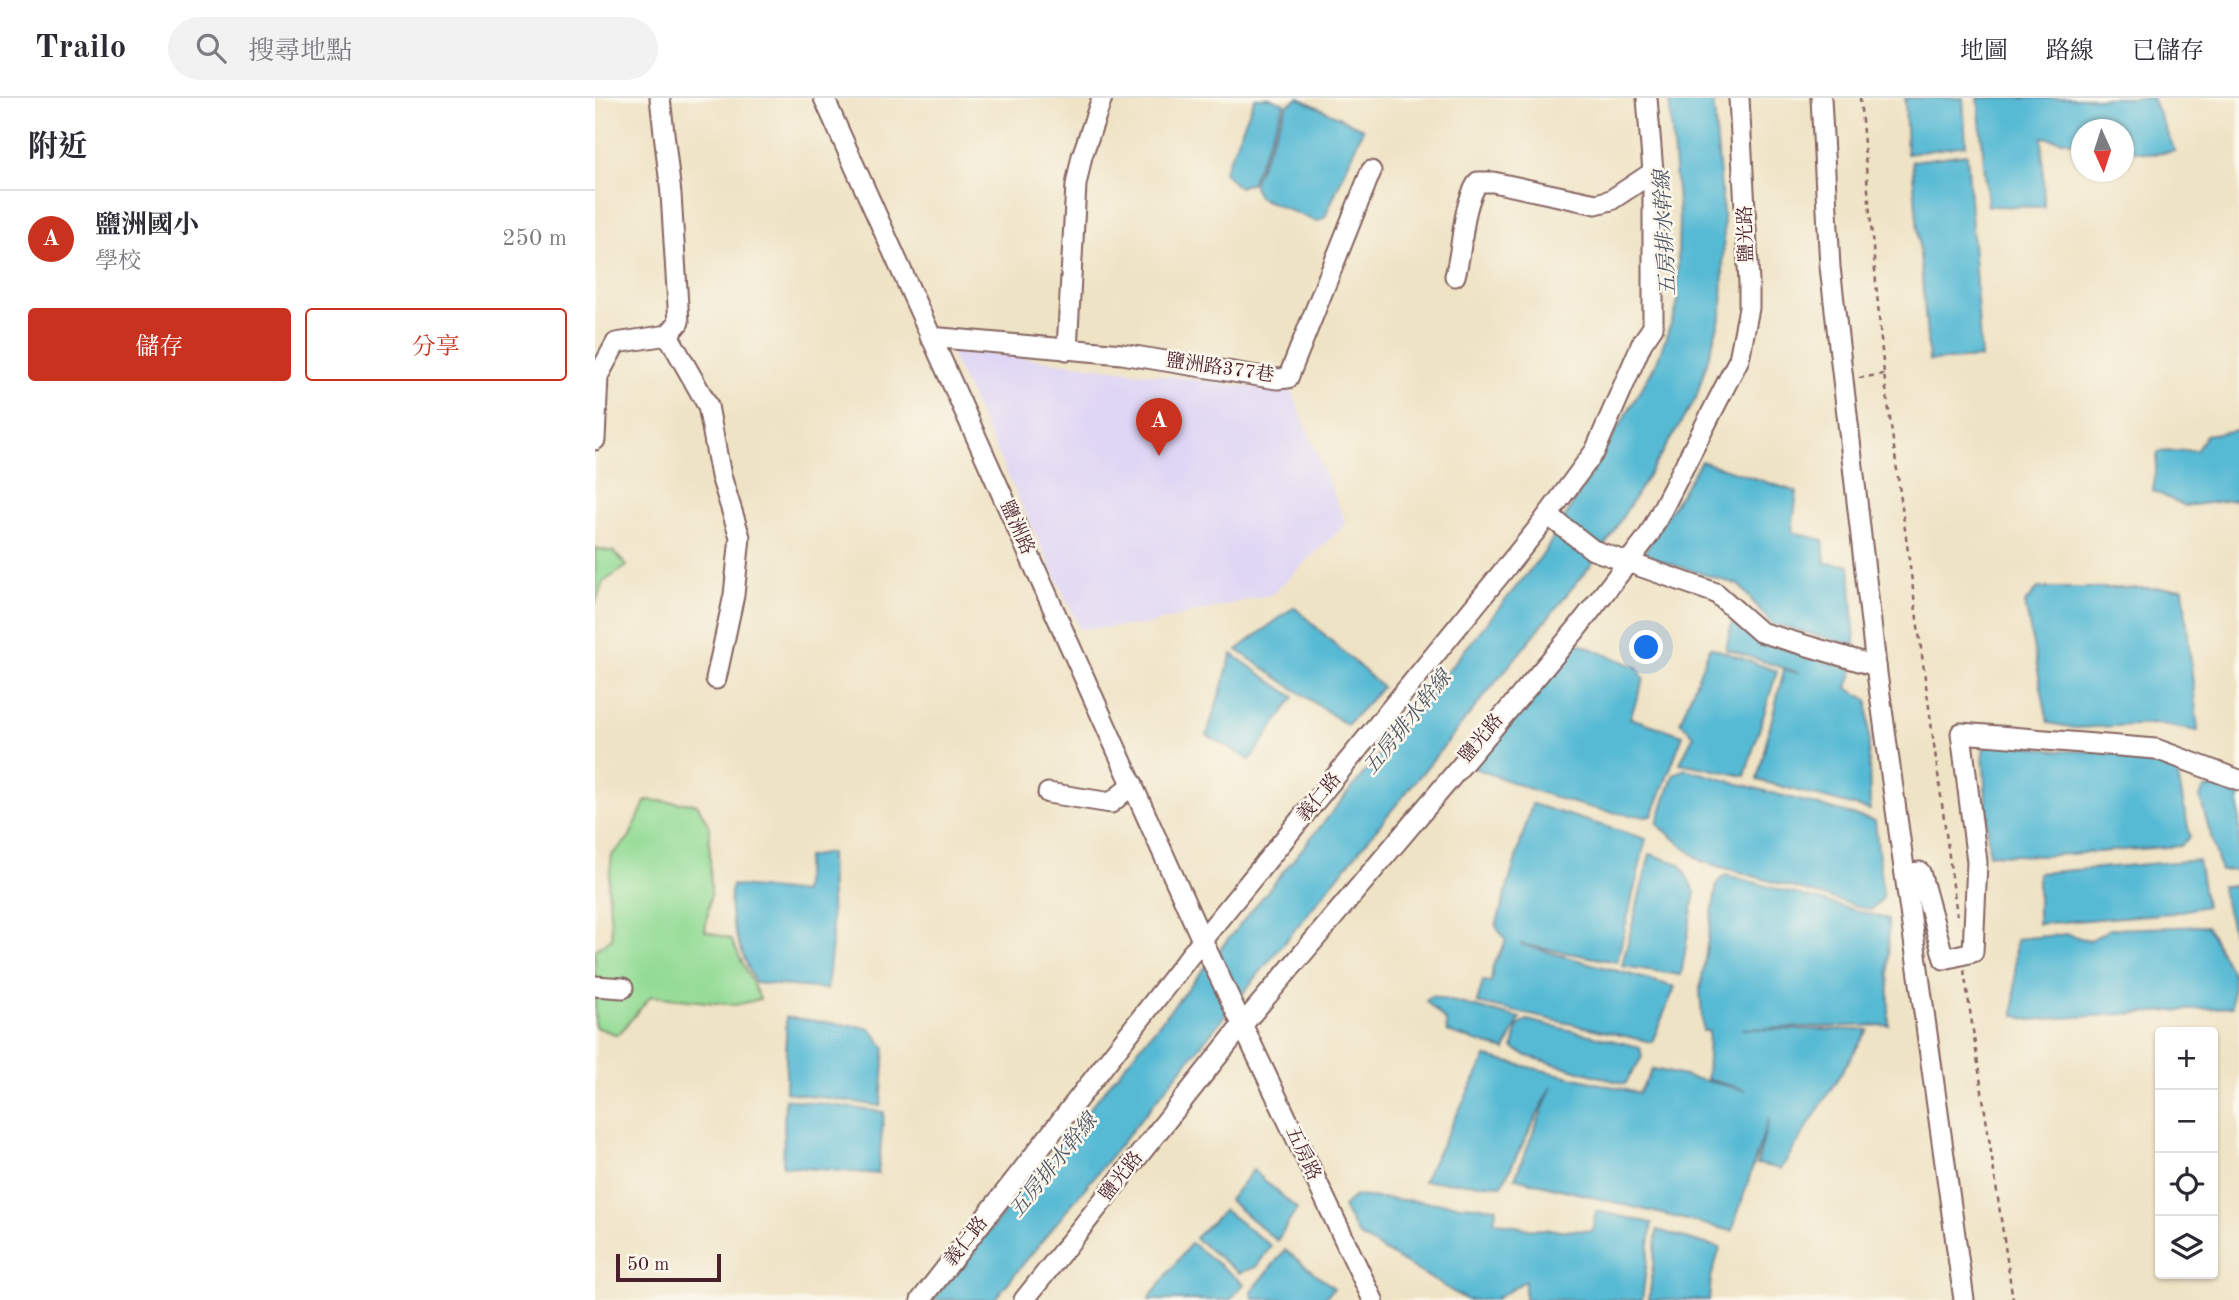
<!DOCTYPE html>
<html lang="zh-TW">
<meta charset="utf-8">
<style>
body{margin:0;font-family:"Old Standard TT","Noto Serif TC",serif;background:#f2f2f3;color:#2b2b33}
.controls{position:absolute;right:21px;bottom:21px;display:grid;overflow:hidden;border-radius:7px;box-shadow:0 2px 5px #0004}
.controls button{width:63px;height:63px;display:grid;place-items:center;padding:0;border:0;border-bottom:2px solid #e1e1e2;background:#fff;color:#2b2b33;font:35px sans-serif}
.compass{position:absolute;left:1476px;top:21px;width:63px;height:63px;border-radius:50%;background:#fff;box-shadow:0 2px 5px #0004;rotate:177deg}
.scale{position:absolute;left:21px;bottom:18px;width:105px;box-sizing:border-box;padding-left:7px;border:4px solid #4a1f2b;border-top:0;font-size:19px;line-height:24px;white-space:nowrap;color:#4a1f2b;-webkit-text-stroke:5px #fbf7ec;paint-order:stroke}
.you{position:absolute;left:1052px;top:550px;width:24px;height:24px;margin:-18px;border:5px solid #fff;border-radius:50%;background:#1a73e8;box-shadow:0 0 0 10px #1a73e833}
.badge{display:grid;place-items:center;width:46px;height:46px;border-radius:50%;background:#c8321e;color:#fff;font-size:23px;font-weight:700}
.pin{position:absolute;translate:-50% -58px;filter:drop-shadow(0 2px 4px #0008)}
.pin::after{content:'';position:absolute;top:37px;width:24px;height:21px;background:inherit;clip-path:polygon(0 0,100% 0,50% 100%)}
.list{margin:0;padding:0;list-style:none}
h2{display:flex;justify-content:space-between;align-items:center;height:91px;margin:0;padding:0 28px;font-size:30px}
h2 small{font-size:23px;font-weight:400;color:#7c7c81}
.list li{display:grid;grid-template-columns:46px 1fr auto;gap:21px;align-items:center;box-sizing:border-box;height:98px;padding:0 28px;border-top:2px solid #e1e1e2}
.list b{display:block;font-size:26px;white-space:nowrap}
.list p{margin:0;font-size:23px;white-space:nowrap;color:#7c7c81}
.list em{font-size:23px;font-style:normal;color:#7c7c81}
.actions{display:flex;gap:14px;padding:21px 28px}
.actions a{flex:1;padding:16px 0;border:2px solid #c8321e;border-radius:7px;text-align:center;font-size:24px;color:#c8321e}
.actions .main{background:#c8321e;color:#fff}
.icon{flex:none;width:38px;height:38px;fill:none;stroke:currentColor;stroke-width:2;stroke-linecap:round;stroke-linejoin:round}
.map{position:relative;flex:none;width:1644px;height:1202px;overflow:hidden}
header{display:flex;align-items:center;gap:42px;box-sizing:border-box;height:98px;padding:0 35px;background:#fff;border-bottom:2px solid #e1e1e2}
header strong{font-size:33px}
nav{display:flex;gap:38px;margin-inline-start:auto;font-size:24px}
.search{width:490px;height:63px;background:#f2f2f3;display:flex;align-items:center;gap:18px;box-sizing:border-box;padding:0 24px;border-radius:38px;color:#7c7c81;font-size:26px}
main{display:flex}
aside{flex:1;background:#fff}
.map>svg:first-child{display:block}
.built{fill:#dfd5f5}
.green{fill:#94dc96;stroke:#6f7e60;stroke-width:2}
.water{fill:#56bad4;stroke:#506c80;stroke-width:2}
.lines{fill:none;stroke-linecap:round;stroke-linejoin:round}
.minor-casing{stroke:#846461;stroke-width:23}
.path{stroke:#846461;stroke-width:2.5;stroke-dasharray:5 5;stroke-linecap:butt}
.minor{stroke:#fff;stroke-width:19}
.labels{text-anchor:middle;dominant-baseline:central;stroke-width:5;stroke-linejoin:round;paint-order:stroke}
.street-label{font-size:19px;fill:#4a1f2b;stroke:#fbf7ec}
.water-label{font-size:21px;font-style:italic;fill:#4e5566;stroke:#fbf7ec}
</style>
<header>
<strong>Trailo</strong>
<div class="search"><svg class="icon" aria-label="search" viewBox="0 0 24 24"><circle cx="10" cy="10" r="6"/><path d="M15 15l6 6"/></svg>搜尋地點</div>
<nav><a>地圖</a><a>路線</a><a>已儲存</a></nav>
</header>
<main>
<aside>
<h2>附近<small></small></h2>
<ul class="list">
<li><span class="badge">A</span><div><b>鹽洲國小</b><p>學校</p></div><em>250 m</em></li>
</ul>
<div class="actions"><a class="main">儲存</a><a>分享</a></div>
</aside>
<div class="map">
<svg width="1644" height="1202" viewBox="0 0 1644 1202">
<rect width="100%" height="100%" fill="#fbf7ec"/>
<filter id="ink" filterUnits="userSpaceOnUse"><feTurbulence type="fractalNoise" baseFrequency=".0143" numOctaves="2"/><feDisplacementMap in="SourceGraphic" scale="14" xChannelSelector="R" yChannelSelector="G"/><feConvolveMatrix kernelMatrix="1 2 1 2 8 2 1 2 1" color-interpolation-filters="sRGB"/></filter>
<filter id="wash" filterUnits="userSpaceOnUse"><feTurbulence type="fractalNoise" baseFrequency=".00686" numOctaves="4" result="noise"/><feDisplacementMap in="SourceGraphic" scale="28" xChannelSelector="R" yChannelSelector="G"/><feGaussianBlur stdDeviation="1.57" result="paint"/><feColorMatrix in="noise" values="0 0 0 0 0 0 0 0 0 0 0 0 0 0 0 0 0 1.4 0 .05"/><feComposite in="paint" operator="in"/></filter>
<g filter="url(#wash)">
<rect width="100%" height="100%" fill="#efe3c5"/>
<!-- built -->
<path class="built" d="M353,250L697,294L751,426L677,496L549,527L485,531Z"/>
<!-- green -->
<g class="green">
<path d="M0,450L19,454L32,468L8,484L0,507Z"/>
<path d="M51,702L102,706L114,728L116,794L110,833L136,841L165,901L140,907L56,898L23,937L0,929V852L17,840L13,789L17,757L34,740Z"/>
</g>
<!-- water -->
<g class="water">
<path d="M660,0H675L690,5L656,85L643,89L629,74Z"/>
<path d="M704,0L768,31L730,119L722,124L663,99L658,85L692,7Z"/>
<path d="M1074,0H1118L1129,124L1127,214L1101,300L1004,457L399,1202H338L949,455L1061,266L1082,209L1084,117Z"/>
<path d="M1310,0H1368L1371,47L1312,56Z"/>
<path d="M1383,0H1557L1580,53L1558,56L1529,51L1528,32H1486V45L1447,39L1449,109L1393,108Z"/>
<path d="M1372,56L1386,260L1334,263L1317,63Z"/>
<path d="M1644,332V401L1590,408L1558,393L1563,354L1602,352L1611,337Z"/>
<path d="M1106,363L1202,394L1197,434L1228,442L1230,465L1255,467L1260,547L1177,526L1144,487L1063,462L1050,453Z"/>
<path d="M1443,490H1588L1603,633L1561,626L1480,630L1453,625L1430,505Z"/>
<path d="M699,509L787,589L752,627L642,552Z"/>
<path d="M1137,525H1146L1162,542L1258,572L1252,590L1273,602L1275,712L1162,682L1189,572L1204,575L1131,551Z"/>
<path d="M973,541L1042,569L1049,581L1035,620L1088,637L1057,718C1002,719 926,688 874,668Z"/>
<path d="M1115,549L1182,573L1150,678L1085,665L1099,637L1085,624Z"/>
<path d="M637,556L699,599L655,662L612,637Z"/>
<path d="M1400,643L1463,653H1578L1595,739L1585,748L1447,758L1394,756L1388,652Z"/>
<path d="M1090,671L1280,723L1288,800L1276,812L1106,763L1062,726L1079,676Z"/>
<path d="M1609,690L1644,691V772L1626,773L1605,699Z"/>
<path d="M937,706L1051,741L1022,864L925,846L1080,889L1057,944L882,905L888,883L896,884L898,868L911,843L901,828Z"/>
<path d="M235,755L237,845L232,891L160,885C147,855 130,820 137,787L208,795L212,759Z"/>
<path d="M1055,756L1085,766L1100,794L1086,877L1027,868Z"/>
<path d="M1603,762L1611,808L1577,815L1443,826V775Z"/>
<path d="M1131,777L1293,821L1294,927L1147,931L1273,932L1186,1071L1162,1066L1174,1019L1137,1133L920,1080L957,988L907,1087L828,1083L891,959L1044,995L1058,971L1151,992L1112,981L1114,933H1108L1105,892L1122,785Z"/>
<path d="M1626,788H1644V858Z"/>
<path d="M1612,828L1638,877L1637,909L1435,922L1419,917L1421,841L1473,836L1494,843L1515,831Z"/>
<path d="M836,898L925,920L910,952L852,934L851,923L831,903Z"/>
<path d="M191,919L275,930L290,950L286,1008L191,994Z"/>
<path d="M932,922L1045,949L1047,959L1030,986L932,958L918,950L923,928Z"/>
<path d="M190,1001L289,1014L283,1076L188,1068Z"/>
<path d="M658,1072L702,1111L682,1143L634,1102Z"/>
<path d="M760,1098L902,1110L899,1123L934,1131L997,1133L1001,1113L1057,1125L1047,1202H930V1183L899,1202H872L763,1137L748,1109Z"/>
<path d="M629,1112L676,1148L661,1169L644,1175L600,1140Z"/>
<path d="M1062,1132L1125,1150L1116,1180L1114,1202H1054Z"/>
<path d="M596,1145L649,1186L635,1202H553Z"/>
<path d="M690,1152L739,1190L728,1202L658,1201L657,1193Z"/>
</g>
</g>
<g filter="url(#ink)">
<g class="lines">
<!-- minor casing -->
<g class="minor-casing">
<g id="minor">
<path d="M229,0L607,842L778,1202"/>
<path d="M1226,0L1235,169L1281,568L1369,1202"/>
<path d="M860,178C869,146 866,111 883,84H898L1001,106L1016,102L1058,74"/>
<path d="M73,237L113,308L126,378L145,439L139,497L121,581"/>
<path d="M335,239L527,256L682,281L693,280L776,73"/>
<path d="M472,252L481,87L487,58L507,0"/>
<path d="M0,342L3,278L21,245L73,237L84,224L76,96L65,0"/>
<path d="M953,417L998,452L1121,495L1165,534L1281,568"/>
<path d="M453,695L516,705L538,686"/>
<path d="M1311,776L1325,774L1349,861L1378,854L1382,764L1366,635L1561,651L1644,682"/>
<path d="M0,888L28,890"/>
<path d="M326,1202L607,842L944,429L1000,353L1047,245L1058,229V74L1052,0"/>
<path d="M429,1202L649,925L980,533L1054,437L1144,261L1154,210V185L1144,0"/>
</g>
</g>
<!-- path -->
<g class="path">
<path d="M1265,0L1289,276L1362,817"/>
<path d="M1264,280L1289,276"/>
<path d="M1369,872L1418,1202"/>
</g>
<!-- minor -->
<use href="#minor" class="minor"/>
</g>
</g>
<g class="labels">
<!-- street labels -->
<g class="street-label">
<text transform="translate(1152 136) rotate(-92)">鹽光路</text>
<text transform="translate(625 271) rotate(8)">鹽洲路377巷</text>
<text transform="translate(421 430) rotate(66)">鹽洲路</text>
<text transform="translate(887 641) rotate(-50)">鹽光路</text>
<text transform="translate(725 700) rotate(-50)">義仁路</text>
<text transform="translate(707 1056) rotate(65)">五房路</text>
<text transform="translate(527 1079) rotate(-52)">鹽光路</text>
<text transform="translate(372 1144) rotate(-52)">義仁路</text>
</g>
<!-- water labels -->
<g class="water-label">
<text transform="translate(1071 135) rotate(-93)">五房排水幹線</text>
<text transform="translate(813 625) rotate(-51)">五房排水幹線</text>
<text transform="translate(459 1068) rotate(-51)">五房排水幹線</text>
</g>
</g>
</svg>
<div class="controls">
<button>+</button>
<button>−</button>
<button><svg class="icon" aria-label="locate" viewBox="0 0 24 24"><circle cx="12" cy="12" r="6"/><path d="M12 2v4M12 18v4M2 12h4M18 12h4"/></svg></button>
<button><svg class="icon" aria-label="layers" viewBox="0 0 24 24"><path d="M12 4l9 5-9 5-9-5zM3 14l9 5 9-5"/></svg></button>
</div>
<svg class="compass" viewBox="-18 -18 36 36"><path d="M0-13l5 13h-10z" fill="#e53935"/><path d="M0 13l5-13h-10z" fill="#7c7c81"/></svg>
<div class="scale">50 m</div>
<div class="you"></div>
<div class="pin badge" style="left:564px;top:358px">A</div>
</div>
</main>
